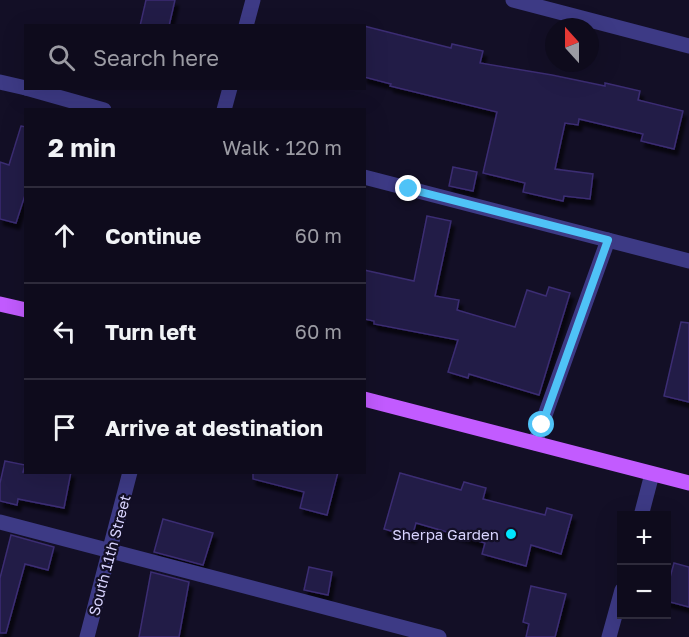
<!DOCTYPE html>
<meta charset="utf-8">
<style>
body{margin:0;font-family:"Golos Text",sans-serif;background:#1c1929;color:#f1f3f6}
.controls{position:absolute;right:18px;bottom:18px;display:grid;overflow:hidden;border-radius:0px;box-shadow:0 6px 24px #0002}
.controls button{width:54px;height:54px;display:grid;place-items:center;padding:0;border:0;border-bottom:2px solid #2e2b3b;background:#0e0b1c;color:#f1f3f6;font:30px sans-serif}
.compass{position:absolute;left:545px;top:18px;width:54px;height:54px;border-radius:50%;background:#0e0b1c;box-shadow:0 6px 24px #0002;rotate:339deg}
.stop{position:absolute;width:18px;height:18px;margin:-14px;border:4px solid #4fc3f7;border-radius:50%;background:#fff}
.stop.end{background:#4fc3f7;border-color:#fff;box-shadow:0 2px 6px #0008}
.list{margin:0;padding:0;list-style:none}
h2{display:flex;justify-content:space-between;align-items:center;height:78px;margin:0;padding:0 24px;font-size:26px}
h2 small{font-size:20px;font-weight:400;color:#9b9ba3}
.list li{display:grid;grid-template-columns:39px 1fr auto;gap:18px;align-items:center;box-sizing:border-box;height:96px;padding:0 24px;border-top:2px solid #2e2b3b}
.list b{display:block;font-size:22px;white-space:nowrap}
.list em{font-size:20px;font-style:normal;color:#9b9ba3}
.icon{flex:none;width:33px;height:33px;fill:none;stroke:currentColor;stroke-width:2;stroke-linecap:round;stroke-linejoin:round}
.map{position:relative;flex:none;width:689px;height:637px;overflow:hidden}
.search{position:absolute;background:#0e0b1c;box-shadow:0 6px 24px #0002;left:24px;top:24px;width:342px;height:66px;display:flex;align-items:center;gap:15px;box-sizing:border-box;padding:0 21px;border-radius:0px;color:#9b9ba3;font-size:22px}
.panel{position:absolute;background:#0e0b1c;box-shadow:0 6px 24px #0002;left:24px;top:108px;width:342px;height:366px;border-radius:0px}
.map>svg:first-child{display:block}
.building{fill:#241b47;stroke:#3b2d73;stroke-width:1.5;filter:url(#shadow)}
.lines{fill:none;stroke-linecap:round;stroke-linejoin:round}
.minor{stroke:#3d3a85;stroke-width:15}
.major{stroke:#c25bff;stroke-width:15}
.route{stroke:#4fc3f7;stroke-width:8}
.poi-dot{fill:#00e5ff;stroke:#130f26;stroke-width:2}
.labels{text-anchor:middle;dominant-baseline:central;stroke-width:4.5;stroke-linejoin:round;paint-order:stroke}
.poi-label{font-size:15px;fill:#d9d4ff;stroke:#130f26;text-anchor:end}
.street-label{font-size:15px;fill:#d9d4ff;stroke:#130f26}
</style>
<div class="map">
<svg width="689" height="637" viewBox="0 0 689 637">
<defs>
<filter id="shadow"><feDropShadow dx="3.5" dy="6" stdDeviation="1.5" flood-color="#0009"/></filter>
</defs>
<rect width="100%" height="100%" fill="#130f26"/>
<!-- building -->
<g class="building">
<path d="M146,0H175L169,26H140Z"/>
<path d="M364,26L451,48L452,44L483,51L480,63L552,75L605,86V83L640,91L638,100L683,111L674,149L641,141L643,134L579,119L578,125L565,123L555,169L593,174L590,199L564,196L563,201L523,192L525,183L483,173L497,112L390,86L391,84L364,77Z"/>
<path d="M21,126L26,127V192L16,223L0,219V162L9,165Z"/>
<path d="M453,167L477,172L473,191L449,186Z"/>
<path d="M427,216L451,221L435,296L459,300L457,310L515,327L527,290L546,296L549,287L570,293L539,395L469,374L468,378L448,372L458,340L374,324V321L364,319V270L414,281Z"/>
<path d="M681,322L689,323V402L664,396Z"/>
<path d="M5,461L25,465L23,472H71L64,508L18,499L17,505L0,501V483Z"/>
<path d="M253,472H338L327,515L300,508L304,492L253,479Z"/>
<path d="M400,473L461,490L464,482L486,488L483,499L545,515L547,508L572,515L561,554L531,545L526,566L482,554L485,543L416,523L412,537L384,529Z"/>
<path d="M163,519L213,533L203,565L154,552Z"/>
<path d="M11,535L54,547L48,570L25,564L6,633H0V578Z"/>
<path d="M674,563L689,567V607L666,601V592Z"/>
<path d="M309,567L332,572L328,595L304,590Z"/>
<path d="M151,572L189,582L179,637H139Z"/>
<path d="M531,586L566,594L555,637H526L529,624L523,622Z"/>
</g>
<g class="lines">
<!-- minor -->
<g class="minor">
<path d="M513,0L689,46"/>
<path d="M246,26L253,0"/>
<path d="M0,82L26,88"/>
<path d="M26,88L104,110"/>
<path d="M224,110L230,88"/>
<path d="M364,177L689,261"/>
<path d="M535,443L608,240"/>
<path d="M641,516L652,474"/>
<path d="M0,522L439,637"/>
<path d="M87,637L130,472"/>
<path d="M609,637L622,590"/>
</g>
<!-- major -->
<g class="major">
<path d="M0,304L26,310"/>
<path d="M364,399L689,483"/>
</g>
</g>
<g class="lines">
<!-- route -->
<path class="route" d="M409,189L608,240L542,425"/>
</g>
<!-- markers -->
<circle class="poi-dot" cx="511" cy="534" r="6"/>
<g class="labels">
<!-- poi labels -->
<g class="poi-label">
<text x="499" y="534">Sherpa Garden</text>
</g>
<!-- street labels -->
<g class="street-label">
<text transform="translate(109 555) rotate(-75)">South 11th Street</text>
</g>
</g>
</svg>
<div class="controls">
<button>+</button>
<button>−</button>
</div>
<svg class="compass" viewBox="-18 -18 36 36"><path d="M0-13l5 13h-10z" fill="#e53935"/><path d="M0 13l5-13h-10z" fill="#9b9ba3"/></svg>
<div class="stop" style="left:542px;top:425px"></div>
<div class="stop end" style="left:409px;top:189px"></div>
<div class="search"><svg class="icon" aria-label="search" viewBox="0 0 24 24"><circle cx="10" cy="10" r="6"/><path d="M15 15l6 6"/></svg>Search here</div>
<section class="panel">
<h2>2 min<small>Walk · 120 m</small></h2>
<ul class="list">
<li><svg class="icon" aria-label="ahead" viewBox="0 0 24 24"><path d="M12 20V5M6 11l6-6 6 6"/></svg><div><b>Continue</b></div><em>60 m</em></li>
<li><svg class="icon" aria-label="left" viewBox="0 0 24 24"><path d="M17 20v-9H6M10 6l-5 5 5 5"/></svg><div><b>Turn left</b></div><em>60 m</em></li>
<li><svg class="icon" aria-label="arrive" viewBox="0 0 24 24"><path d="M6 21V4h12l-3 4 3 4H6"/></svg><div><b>Arrive at destination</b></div></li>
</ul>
</section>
</div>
